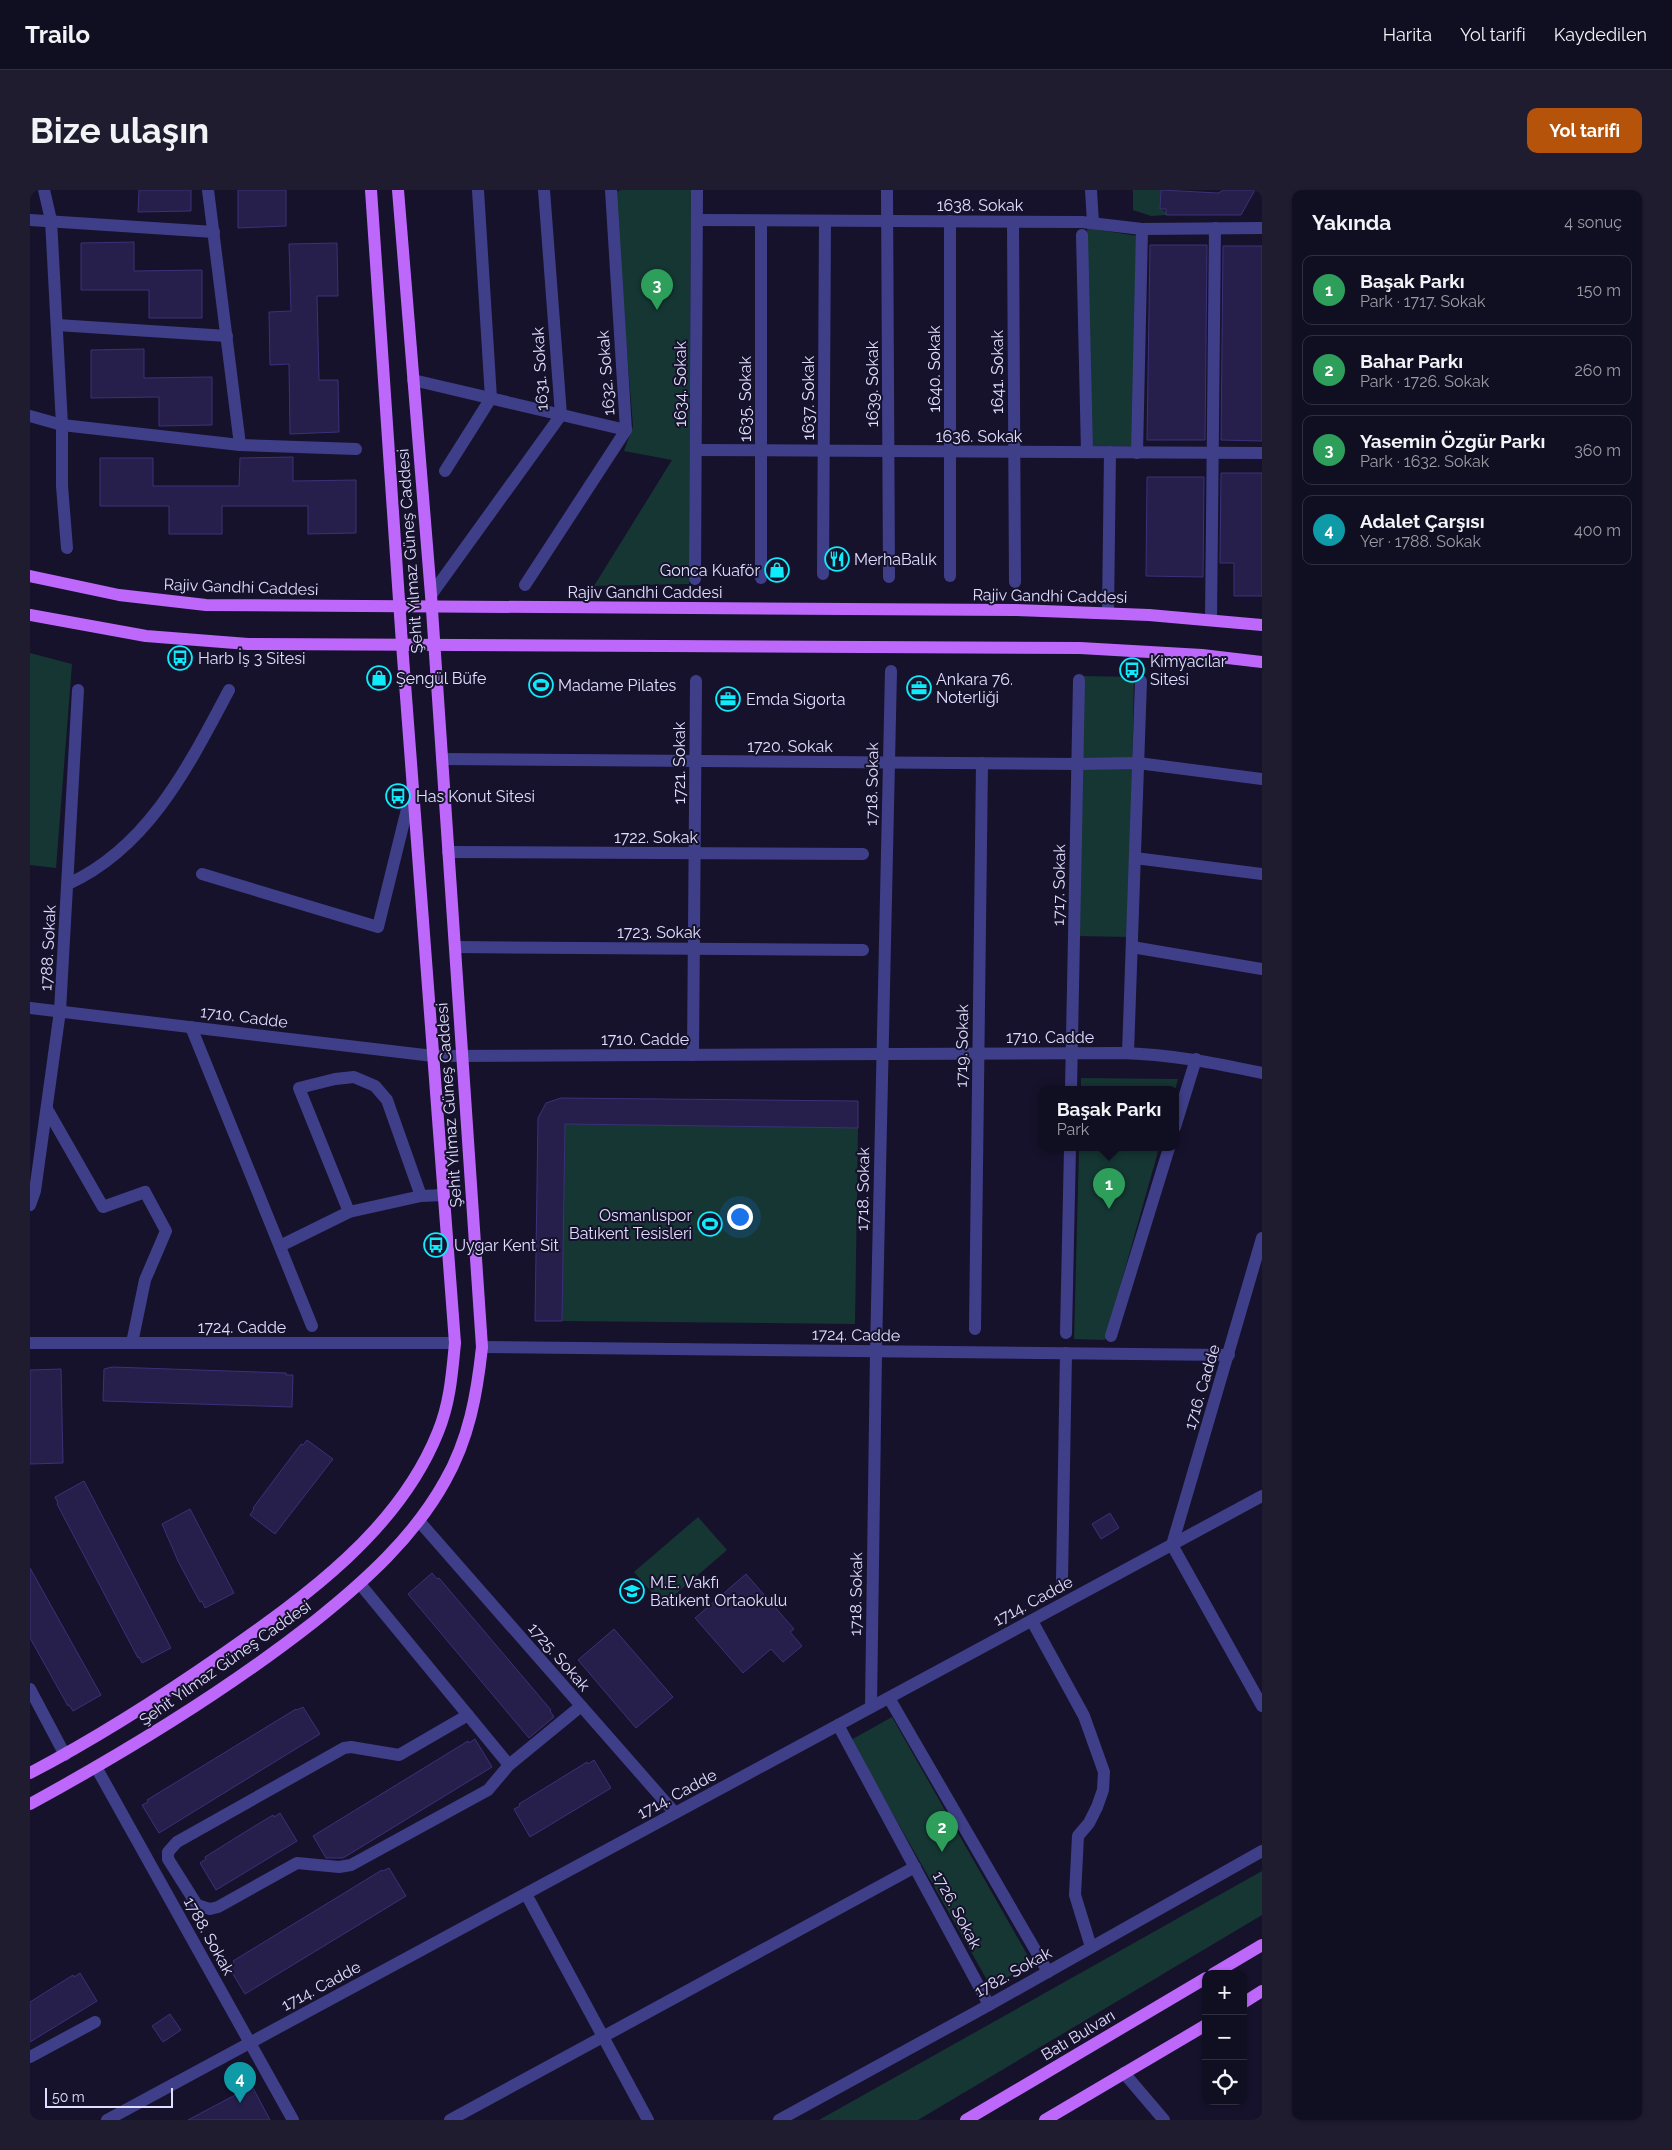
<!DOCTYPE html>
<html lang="tr">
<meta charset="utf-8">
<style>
body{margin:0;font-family:Raleway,sans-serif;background:#1e1c2e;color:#f1f3f6}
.controls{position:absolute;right:15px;bottom:15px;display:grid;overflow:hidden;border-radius:10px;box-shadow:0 1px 4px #0004}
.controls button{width:45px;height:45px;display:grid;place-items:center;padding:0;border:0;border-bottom:1px solid #302e3f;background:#100e21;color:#f1f3f6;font:25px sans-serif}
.scale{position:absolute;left:15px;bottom:12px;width:128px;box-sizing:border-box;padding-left:5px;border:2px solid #e0defe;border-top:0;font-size:14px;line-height:18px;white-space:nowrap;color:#e0defe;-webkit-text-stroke:4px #16122c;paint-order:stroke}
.you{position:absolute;left:709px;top:1026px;width:18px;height:18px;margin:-12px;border:4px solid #fff;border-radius:50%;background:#1a73e8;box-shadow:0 0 0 8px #1a73e833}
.badge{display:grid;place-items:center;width:32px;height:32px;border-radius:50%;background:#b45309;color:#fff;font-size:16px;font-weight:700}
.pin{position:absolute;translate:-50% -41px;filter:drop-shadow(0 1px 2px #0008)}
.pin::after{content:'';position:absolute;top:26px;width:18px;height:15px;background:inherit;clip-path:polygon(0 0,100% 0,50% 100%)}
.popup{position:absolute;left:1009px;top:896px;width:140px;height:65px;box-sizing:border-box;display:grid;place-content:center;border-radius:10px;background:#100e21;filter:drop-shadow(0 1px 4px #0005);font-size:16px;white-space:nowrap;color:#9c9ca5}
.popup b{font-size:19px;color:#f1f3f6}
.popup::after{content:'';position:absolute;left:50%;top:100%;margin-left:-10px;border:10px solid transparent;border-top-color:#100e21}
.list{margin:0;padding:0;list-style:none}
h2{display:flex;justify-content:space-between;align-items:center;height:65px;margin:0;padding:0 20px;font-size:21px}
h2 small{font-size:16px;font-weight:400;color:#9c9ca5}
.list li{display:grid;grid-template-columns:32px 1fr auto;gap:15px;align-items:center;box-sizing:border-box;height:70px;margin:0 10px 10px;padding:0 10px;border:1px solid #302e3f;border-radius:10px}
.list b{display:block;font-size:19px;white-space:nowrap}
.list p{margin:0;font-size:16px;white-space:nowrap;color:#9c9ca5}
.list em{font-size:16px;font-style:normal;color:#9c9ca5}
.icon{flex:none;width:28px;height:28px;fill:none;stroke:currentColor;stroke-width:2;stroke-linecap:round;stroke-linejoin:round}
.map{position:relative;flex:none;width:1232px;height:1930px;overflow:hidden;border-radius:10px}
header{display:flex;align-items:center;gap:30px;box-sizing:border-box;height:70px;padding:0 25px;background:#100e21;border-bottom:1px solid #302e3f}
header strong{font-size:24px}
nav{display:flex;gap:28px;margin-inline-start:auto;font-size:18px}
.intro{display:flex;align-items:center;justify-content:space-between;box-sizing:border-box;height:120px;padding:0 30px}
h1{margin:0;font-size:35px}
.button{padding:12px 22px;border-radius:10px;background:#b45309;color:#fff;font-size:18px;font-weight:700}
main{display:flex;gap:30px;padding:0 30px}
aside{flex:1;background:#100e21;border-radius:10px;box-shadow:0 1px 4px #0004}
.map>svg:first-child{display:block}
.green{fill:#153633}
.building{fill:#261f4c;stroke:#3c3178}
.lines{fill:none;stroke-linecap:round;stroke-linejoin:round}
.minor{stroke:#3f3f89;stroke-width:12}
.major{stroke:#be68fb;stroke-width:12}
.labels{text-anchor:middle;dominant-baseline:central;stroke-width:4;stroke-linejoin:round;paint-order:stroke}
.street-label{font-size:16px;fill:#e0defe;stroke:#16122c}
.poi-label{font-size:16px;fill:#e0defe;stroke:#16122c;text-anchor:start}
</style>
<header>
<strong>Trailo</strong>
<nav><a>Harita</a><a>Yol tarifi</a><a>Kaydedilen</a></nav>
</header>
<div class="intro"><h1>Bize ulaşın</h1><a class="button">Yol tarifi</a></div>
<main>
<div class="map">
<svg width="1232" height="1930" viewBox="0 0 1232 1930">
<rect width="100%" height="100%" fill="#16122c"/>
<!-- green -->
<g class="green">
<path d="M591,0H661L659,394L564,396L642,270L594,261L603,236L584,3Z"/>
<path d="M1103,0H1131L1130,19L1136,22V25L1121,26L1103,20Z"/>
<path d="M1057,38L1108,46L1103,256L1061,257Z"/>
<path d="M0,463L42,474L26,678L0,675Z"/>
<path d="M1054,486L1104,487L1099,747L1048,746Z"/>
<path d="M1051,888H1052L1148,889L1145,900H1051Z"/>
<path d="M535,934L828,938L825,1134L532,1131Z"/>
<path d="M1049,958H1129L1075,1150L1044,1149Z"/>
<path d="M668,1327L697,1360L633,1415L604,1382Z"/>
<path d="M862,1527L1002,1773L961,1797L821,1550Z"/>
<path d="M1232,1681V1725L888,1930H789Z"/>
</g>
<!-- building -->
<g class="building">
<path d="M109,0H161V21L108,22Z"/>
<path d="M208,0H256V36L208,38Z"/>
<path d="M1131,0L1188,3L1194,0H1225L1211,25H1136V19H1130Z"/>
<path d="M104,52V81L172,80V128H119V100H51V53Z"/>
<path d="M307,53L308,106H287L289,190H308L309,242L260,244L259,174L240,175L239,122L261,121L259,54Z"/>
<path d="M1120,55H1177L1175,250H1117Z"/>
<path d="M1193,56H1232V251L1191,250Z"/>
<path d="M114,159V188L182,187V235L129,236V207L61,208V160Z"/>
<path d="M263,267V291L326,290V343L278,344V316H192V344H139V316H70V268H123V296H209L210,268Z"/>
<path d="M1191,283H1232V406H1204V373H1190Z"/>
<path d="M1117,287H1174L1173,387L1116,386Z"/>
<path d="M531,908L828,911V938L535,934L532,1131H505L508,928L516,913Z"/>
<path d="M82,1177L256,1183V1185H263L262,1217L73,1211L74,1179Z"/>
<path d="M31,1179L33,1273L0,1274V1180Z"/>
<path d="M277,1250L303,1269L245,1344L220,1325L224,1319L223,1318L271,1254L273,1255Z"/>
<path d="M54,1291L141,1458L112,1473L109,1467L108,1468L27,1314L28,1313L25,1307Z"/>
<path d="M160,1319L204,1403L175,1418L172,1411L170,1412L148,1371L132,1334Z"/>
<path d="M1080,1323L1089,1338L1071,1349L1062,1334Z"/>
<path d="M0,1378L71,1505L43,1521L39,1515L38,1516L0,1448Z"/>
<path d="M402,1383L407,1389L409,1388L521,1520L520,1521L524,1527L499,1548L378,1404Z"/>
<path d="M716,1384L764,1439L760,1442L772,1456L753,1472L741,1459L713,1483L665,1428Z"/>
<path d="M584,1439L643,1507L606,1538L548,1470Z"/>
<path d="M273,1517L290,1544L129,1643L112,1615L118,1612L117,1610L266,1519L267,1520Z"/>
<path d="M445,1549L462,1577L313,1668H296L283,1646L438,1551L439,1553Z"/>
<path d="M564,1570L581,1598L500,1647L484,1619L490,1616L489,1614L557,1572L558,1574Z"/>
<path d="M250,1623L267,1651L186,1700L170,1673L176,1669L175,1667L215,1642L243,1625L244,1627Z"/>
<path d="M359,1678L376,1706L215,1804L198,1776L204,1773L203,1771L352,1680L353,1681Z"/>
<path d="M50,1783L67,1811L0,1852V1812L43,1785L44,1787Z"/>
<path d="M140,1824L151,1840L133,1852L122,1836Z"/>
<path d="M222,1896L240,1930H158Z"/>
</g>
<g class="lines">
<!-- minor -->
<g class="minor">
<path d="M14,0L21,30L32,235V296L37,358"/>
<path d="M178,0L210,255"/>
<path d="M857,0L859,387"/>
<path d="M1061,0L1063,33"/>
<path d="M0,30L184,42"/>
<path d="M667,30L1052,32L1112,39L1232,38"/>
<path d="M731,31V388"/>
<path d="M920,31V386"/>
<path d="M983,32L985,392"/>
<path d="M1052,45L1057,262"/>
<path d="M27,135L197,146"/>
<path d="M383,190L596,240"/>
<path d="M0,226L32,235L210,255L326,259"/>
<path d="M666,260L1232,263"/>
<path d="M1107,263L1112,39"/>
<path d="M415,281L461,208L448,0"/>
<path d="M793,384L795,31"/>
<path d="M665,389L667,0"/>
<path d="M495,395L596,240L581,0"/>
<path d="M401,405L531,225L514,0"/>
<path d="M1078,423L1080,262"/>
<path d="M1181,429L1185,38"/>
<path d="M412,569L1048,574L1108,573L1232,589"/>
<path d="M418,662L833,664"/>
<path d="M1105,668L1232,684"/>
<path d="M172,684L348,737L382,599"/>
<path d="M38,694C119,657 159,575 199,500"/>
<path d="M425,757L833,760"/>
<path d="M1102,757L1232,779"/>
<path d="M0,818L403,866L1091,863C1139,864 1185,873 1232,883"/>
<path d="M161,837L282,1136"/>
<path d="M1098,863L1111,491"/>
<path d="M663,865L666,491"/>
<path d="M1041,900L1049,490"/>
<path d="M17,919L73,1017L115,1002L136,1041L115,1090L102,1153"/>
<path d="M1145,937L1166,869"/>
<path d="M0,1015L5,1001L30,821L48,500"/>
<path d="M319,1022L269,898L305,889L324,887L345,896L357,910L391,1006"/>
<path d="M1232,1048L1142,1355L1232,1516"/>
<path d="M250,1056L319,1022L391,1006L413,1005"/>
<path d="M945,1139L952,573"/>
<path d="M1036,1143L1040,958"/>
<path d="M1081,1146L1139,958"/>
<path d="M0,1153H425"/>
<path d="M452,1157L1199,1165"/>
<path d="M389,1331L645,1623"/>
<path d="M1032,1390L1036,1163"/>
<path d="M330,1394L479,1575"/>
<path d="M1002,1431L1054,1526L1074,1582L1073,1600L1067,1617L1059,1633L1048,1646L1045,1705L1061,1757"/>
<path d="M0,1499L35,1565"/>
<path d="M859,1508L1018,1782"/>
<path d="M841,1517L846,1161L861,481"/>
<path d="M438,1525L369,1565L321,1557L314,1558L147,1652L138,1662V1669L167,1715L180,1719L188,1717L267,1673L309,1677L321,1675L458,1600L479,1575L551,1516"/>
<path d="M808,1535L959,1815"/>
<path d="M66,1577L263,1930"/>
<path d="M496,1704L618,1930"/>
<path d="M0,1867L65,1832"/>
<path d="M1094,1883L1134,1930"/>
<path d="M77,1930L1232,1306"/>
<path d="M420,1930L885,1677"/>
<path d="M749,1930L959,1815L1232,1661"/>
</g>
<!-- major -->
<g class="major">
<path d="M0,386L89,405L176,415L985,420L1119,425L1232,435"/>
<path d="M0,425L116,446L218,454L1050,458L1172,465L1232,472"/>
<path d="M0,1583C67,1548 131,1507 193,1464C276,1406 369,1340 408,1242C420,1213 422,1184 425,1153L372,454L341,0"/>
<path d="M0,1614C99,1560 196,1501 285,1431C335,1391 384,1347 415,1291C439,1249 447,1204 452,1157L401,405L368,0"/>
<path d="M1183,1784L1232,1755"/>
<path d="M1213,1813L1232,1801"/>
<path d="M936,1930L1176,1788"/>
<path d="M1015,1930L1176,1835"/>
</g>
</g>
<!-- icons -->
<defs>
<g id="restaurant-ring" transform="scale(1.25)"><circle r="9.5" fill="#16122c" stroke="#0febf9" stroke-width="1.5"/><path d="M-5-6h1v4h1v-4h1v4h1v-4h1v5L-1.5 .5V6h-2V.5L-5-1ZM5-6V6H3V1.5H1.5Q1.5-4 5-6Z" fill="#0febf9"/></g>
<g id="shop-ring" transform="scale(1.25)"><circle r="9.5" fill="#16122c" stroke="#0febf9" stroke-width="1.5"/><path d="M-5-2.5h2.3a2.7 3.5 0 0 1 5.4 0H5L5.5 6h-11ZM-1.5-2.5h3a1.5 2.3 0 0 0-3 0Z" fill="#0febf9"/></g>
<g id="bus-ring" transform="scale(1.25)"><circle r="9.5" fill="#16122c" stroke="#0febf9" stroke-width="1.5"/><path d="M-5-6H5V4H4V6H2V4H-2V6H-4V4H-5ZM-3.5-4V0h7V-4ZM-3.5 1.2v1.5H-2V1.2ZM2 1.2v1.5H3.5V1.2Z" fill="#0febf9"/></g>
<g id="stadium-ring" transform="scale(1.25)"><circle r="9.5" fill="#16122c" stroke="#0febf9" stroke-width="1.5"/><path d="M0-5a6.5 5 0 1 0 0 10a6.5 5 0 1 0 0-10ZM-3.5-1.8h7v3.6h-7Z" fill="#0febf9"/></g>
<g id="office-ring" transform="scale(1.25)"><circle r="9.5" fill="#16122c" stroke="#0febf9" stroke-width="1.5"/><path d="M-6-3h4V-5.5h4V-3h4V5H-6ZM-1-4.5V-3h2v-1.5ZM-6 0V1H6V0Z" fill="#0febf9"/></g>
<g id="school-ring" transform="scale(1.25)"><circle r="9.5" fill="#16122c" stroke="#0febf9" stroke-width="1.5"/><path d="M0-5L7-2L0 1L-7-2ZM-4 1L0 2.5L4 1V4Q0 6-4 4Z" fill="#0febf9"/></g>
</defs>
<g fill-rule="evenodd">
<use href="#restaurant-ring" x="807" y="369"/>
<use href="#shop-ring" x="747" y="380"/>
<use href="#bus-ring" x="150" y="468"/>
<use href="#bus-ring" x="1102" y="480"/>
<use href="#shop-ring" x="349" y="488"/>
<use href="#stadium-ring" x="511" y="495"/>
<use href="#office-ring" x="889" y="498"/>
<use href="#office-ring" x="698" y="509"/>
<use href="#bus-ring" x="368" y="606"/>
<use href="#stadium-ring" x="680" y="1034"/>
<use href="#bus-ring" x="406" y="1055"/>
<use href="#school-ring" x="602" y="1401"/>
</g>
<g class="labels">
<!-- street labels -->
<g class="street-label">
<text x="950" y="15">1638. Sokak</text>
<text transform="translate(510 179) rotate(-93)">1631. Sokak</text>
<text transform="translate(904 179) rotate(-90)">1640. Sokak</text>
<text transform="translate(967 182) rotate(-90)">1641. Sokak</text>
<text transform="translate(576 183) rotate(-94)">1632. Sokak</text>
<text transform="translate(650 194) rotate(-90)">1634. Sokak</text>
<text transform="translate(842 194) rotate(-90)">1639. Sokak</text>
<text transform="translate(778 208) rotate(-90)">1637. Sokak</text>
<text transform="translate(715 209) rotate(-90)">1635. Sokak</text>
<text x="949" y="246">1636. Sokak</text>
<text transform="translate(380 361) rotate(-94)">Şehit Yılmaz Güneş Caddesi</text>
<text transform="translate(211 397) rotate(2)">Rajiv Gandhi Caddesi</text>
<text x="615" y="402">Rajiv Gandhi Caddesi</text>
<text transform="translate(1020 406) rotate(1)">Rajiv Gandhi Caddesi</text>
<text x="760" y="556">1720. Sokak</text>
<text transform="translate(649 573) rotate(-90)">1721. Sokak</text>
<text transform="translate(842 594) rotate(-89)">1718. Sokak</text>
<text x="626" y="647">1722. Sokak</text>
<text transform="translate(1029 695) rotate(-89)">1717. Sokak</text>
<text x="629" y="742">1723. Sokak</text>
<text transform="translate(18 758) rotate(-87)">1788. Sokak</text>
<text transform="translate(214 827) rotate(7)">1710. Cadde</text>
<text x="1020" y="847">1710. Cadde</text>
<text x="615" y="849">1710. Cadde</text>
<text transform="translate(932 856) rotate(-89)">1719. Sokak</text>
<text transform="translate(419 915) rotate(-94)">Şehit Yılmaz Güneş Caddesi</text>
<text transform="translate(833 999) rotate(-89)">1718. Sokak</text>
<text x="212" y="1137">1724. Cadde</text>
<text transform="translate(826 1145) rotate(1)">1724. Cadde</text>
<text transform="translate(1172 1197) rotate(-73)">1716. Cadde</text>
<text transform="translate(826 1404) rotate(-89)">1718. Sokak</text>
<text transform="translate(1003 1411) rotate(-28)">1714. Cadde</text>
<text transform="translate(529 1467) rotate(49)">1725. Sokak</text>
<text transform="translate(195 1473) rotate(-35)">Şehit Yılmaz Güneş Caddesi</text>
<text transform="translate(647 1604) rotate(-28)">1714. Cadde</text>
<text transform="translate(927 1720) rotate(62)">1726. Sokak</text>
<text transform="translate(179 1746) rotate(61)">1788. Sokak</text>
<text transform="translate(983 1782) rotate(-29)">1782. Sokak</text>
<text transform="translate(291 1796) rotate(-28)">1714. Cadde</text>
<text transform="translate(1048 1845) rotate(-31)">Batı Bulvarı</text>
</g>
<!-- poi labels -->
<g class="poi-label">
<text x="824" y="369">MerhaBalık</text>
<text x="730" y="380" text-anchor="end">Gonca Kuaför</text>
<text x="168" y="468">Harb İş 3 Sitesi</text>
<text x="1120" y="471">Kimyacılar<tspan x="1120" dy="18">Sitesi</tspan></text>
<text x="366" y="488">Şengül Büfe</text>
<text x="906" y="489">Ankara 76.<tspan x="906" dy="18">Noterliği</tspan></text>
<text x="528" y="495">Madame Pilates</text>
<text x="716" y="509">Emda Sigorta</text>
<text x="386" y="606">Has Konut Sitesi</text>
<text x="662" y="1025" text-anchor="end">Osmanlıspor<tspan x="662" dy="18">Batıkent Tesisleri</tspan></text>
<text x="424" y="1055">Uygar Kent Sit</text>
<text x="620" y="1392">M.E. Vakfı<tspan x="620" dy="18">Batıkent Ortaokulu</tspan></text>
</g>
</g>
</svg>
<div class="controls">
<button>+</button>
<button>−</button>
<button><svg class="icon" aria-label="locate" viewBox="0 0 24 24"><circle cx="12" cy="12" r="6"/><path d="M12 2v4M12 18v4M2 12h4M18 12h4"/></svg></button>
</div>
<div class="scale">50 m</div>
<div class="you"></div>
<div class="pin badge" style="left:1079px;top:1019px;background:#2e9e5b">1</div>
<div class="popup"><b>Başak Parkı</b>Park</div>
<div class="pin badge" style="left:912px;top:1662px;background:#2e9e5b">2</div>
<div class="pin badge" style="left:627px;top:120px;background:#2e9e5b">3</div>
<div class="pin badge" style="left:210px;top:1913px;background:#0f9aa8">4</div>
</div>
<aside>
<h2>Yakında<small>4 sonuç</small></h2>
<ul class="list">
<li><span class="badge" style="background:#2e9e5b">1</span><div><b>Başak Parkı</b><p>Park · 1717. Sokak</p></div><em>150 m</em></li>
<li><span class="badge" style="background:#2e9e5b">2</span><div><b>Bahar Parkı</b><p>Park · 1726. Sokak</p></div><em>260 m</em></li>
<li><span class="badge" style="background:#2e9e5b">3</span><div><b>Yasemin Özgür Parkı</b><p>Park · 1632. Sokak</p></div><em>360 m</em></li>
<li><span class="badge" style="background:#0f9aa8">4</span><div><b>Adalet Çarşısı</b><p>Yer · 1788. Sokak</p></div><em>400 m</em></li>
</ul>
</aside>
</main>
